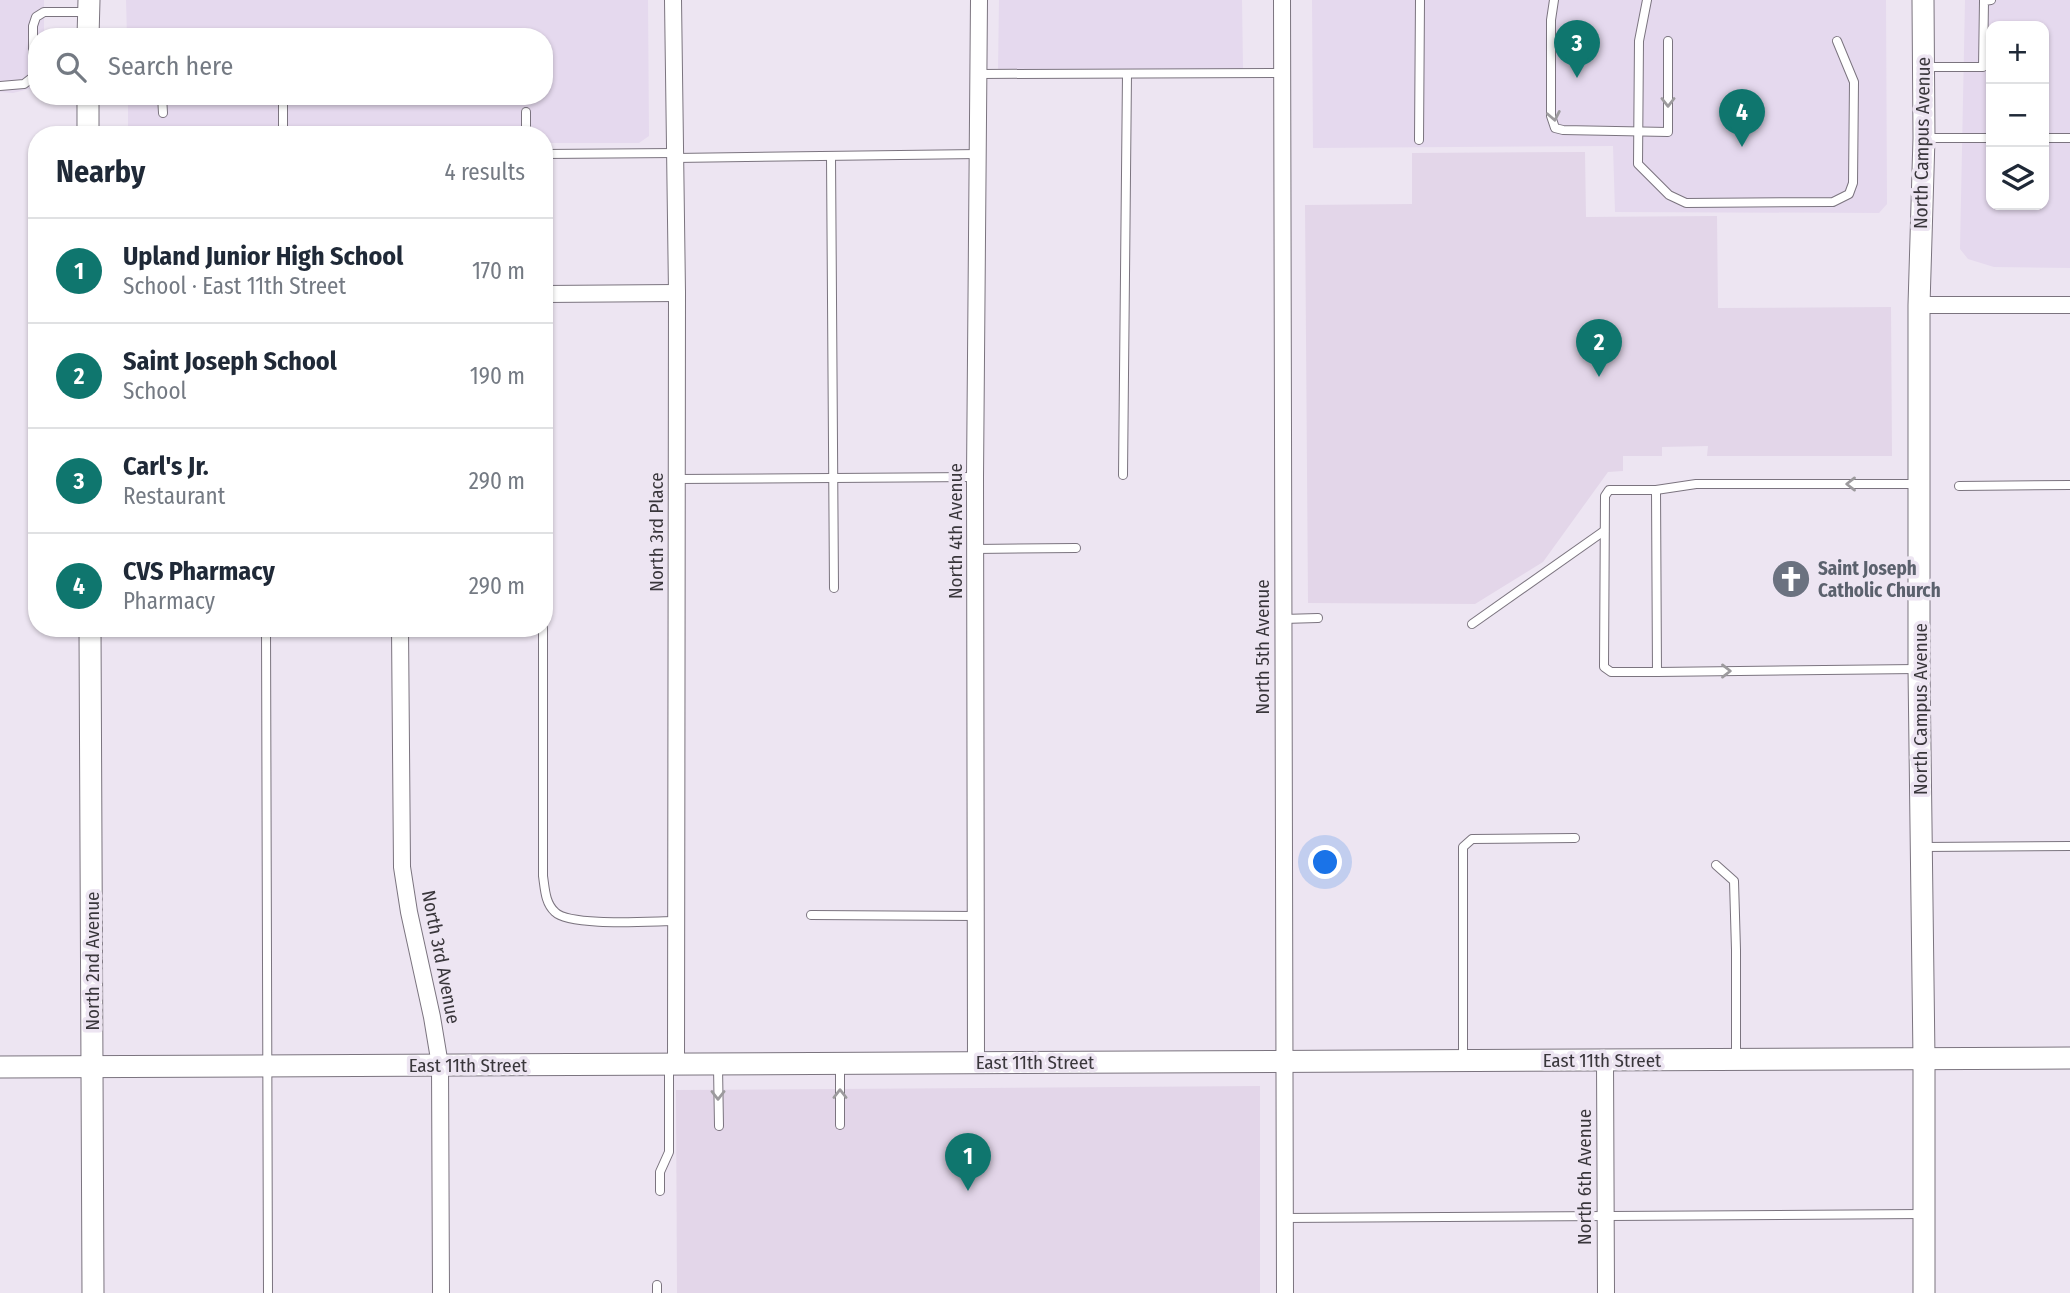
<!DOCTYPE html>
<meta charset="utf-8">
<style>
body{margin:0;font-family:"Fira Sans Condensed",sans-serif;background:#f2f2f3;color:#1f2937}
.controls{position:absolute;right:21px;top:21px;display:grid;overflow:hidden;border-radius:14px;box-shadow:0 2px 5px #0004}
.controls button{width:63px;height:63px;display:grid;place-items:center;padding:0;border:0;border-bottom:2px solid #e0e1e3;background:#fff;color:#1f2937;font:35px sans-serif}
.you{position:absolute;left:1326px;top:863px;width:24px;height:24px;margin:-18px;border:5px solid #fff;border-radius:50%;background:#1a73e8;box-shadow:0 0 0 10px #1a73e833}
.badge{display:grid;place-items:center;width:46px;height:46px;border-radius:50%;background:#0f766e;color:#fff;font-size:23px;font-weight:700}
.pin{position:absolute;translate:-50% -58px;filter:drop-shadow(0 2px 4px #0008)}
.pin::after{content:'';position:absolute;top:37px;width:24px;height:21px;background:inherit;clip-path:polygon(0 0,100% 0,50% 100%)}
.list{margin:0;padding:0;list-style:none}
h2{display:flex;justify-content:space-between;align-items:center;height:91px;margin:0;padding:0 28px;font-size:30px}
h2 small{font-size:23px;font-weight:400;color:#747a83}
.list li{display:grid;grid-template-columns:46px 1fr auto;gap:21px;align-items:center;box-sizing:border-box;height:105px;padding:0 28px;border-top:2px solid #e0e1e3}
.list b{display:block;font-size:26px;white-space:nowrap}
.list p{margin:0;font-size:23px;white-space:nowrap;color:#747a83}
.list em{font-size:23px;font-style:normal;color:#747a83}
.icon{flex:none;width:38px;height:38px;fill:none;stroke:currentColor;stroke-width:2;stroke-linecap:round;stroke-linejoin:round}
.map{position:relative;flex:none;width:2070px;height:1293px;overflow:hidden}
.search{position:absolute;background:#fff;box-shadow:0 2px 5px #0004;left:28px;top:28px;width:525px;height:77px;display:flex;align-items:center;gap:18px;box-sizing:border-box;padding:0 24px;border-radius:28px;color:#747a83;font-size:26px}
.panel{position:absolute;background:#fff;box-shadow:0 2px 5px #0004;left:28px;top:126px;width:525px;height:511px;border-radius:28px}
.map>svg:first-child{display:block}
.commercial{fill:#e5d9ee;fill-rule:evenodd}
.built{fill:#e3d6e9}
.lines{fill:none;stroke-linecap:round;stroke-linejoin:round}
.service-casing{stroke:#7b747f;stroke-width:10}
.minor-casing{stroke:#7b747f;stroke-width:18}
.tertiary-casing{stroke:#7b747f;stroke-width:23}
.service{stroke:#fff;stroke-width:8}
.minor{stroke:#fff;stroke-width:16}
.tertiary{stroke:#fff;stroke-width:21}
.oneway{stroke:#9c9a9d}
.labels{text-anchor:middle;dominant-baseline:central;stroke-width:7;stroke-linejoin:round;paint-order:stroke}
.street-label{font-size:19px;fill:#39363b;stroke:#ede5f2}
.worship-label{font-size:19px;font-weight:bold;fill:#5b616d;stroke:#ede5f2;text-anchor:start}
</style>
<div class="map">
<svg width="2070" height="1293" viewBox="0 0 2070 1293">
<rect width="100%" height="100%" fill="#ede5f2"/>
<!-- commercial -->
<g class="commercial">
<path d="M0,0H44V37H37V87L13,93L0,92Z"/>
<path d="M126,0H648L649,136L639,143H544V135H128V96H544V37H127Z"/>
<path d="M999,0H1242L1243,68L1234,72L998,71Z"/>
<path d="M1312,0H1886L1887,204L1879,213L1615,212L1613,146L1313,148Z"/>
<path d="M1965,0H2070V268L1994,267L1968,259L1960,249ZM1991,26H2044V205H1991Z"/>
</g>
<!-- built -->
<g class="built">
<path d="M1585,152L1586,217L1717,216L1718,308L1891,307L1892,456H1707L1708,446L1662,447V456H1623V471L1608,472L1543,562L1475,604L1308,603L1305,205L1412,204V153Z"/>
<path d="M1260,1086V1293H677L676,1090Z"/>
</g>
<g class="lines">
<!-- service casing -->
<g class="service-casing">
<g id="service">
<path d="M1554,0L1551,20V116L1555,128L1563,130L1668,132V41"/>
<path d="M1647,0L1639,41L1638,164L1669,195L1686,203L1833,202L1849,194L1853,183L1854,82L1837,41"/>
<path d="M1924,67H1983L1984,1L1991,0"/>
<path d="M979,74L1281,73"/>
<path d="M0,86L24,84L33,77V26L36,17L44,12H88"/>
<path d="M162,96L163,113"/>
<path d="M283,96V135"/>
<path d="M526,112V135"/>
<path d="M1924,138H1991"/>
<path d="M2044,138H2070"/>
<path d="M1419,140L1420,0"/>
<path d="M544,154L675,153"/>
<path d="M831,156L834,588"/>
<path d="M675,158L979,154"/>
<path d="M1123,475L1127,74"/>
<path d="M677,479L975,477"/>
<path d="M1959,486L2070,485"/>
<path d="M1609,490H1656L1657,672H1611L1604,667L1605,496Z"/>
<path d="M1656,490L1696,484H1917"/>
<path d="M975,549L1076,548"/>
<path d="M1283,619L1318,618"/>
<path d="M1472,624L1604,531"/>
<path d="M266,628L268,1293"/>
<path d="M543,628V876C545,889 545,903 555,912C570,927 652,921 676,921"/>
<path d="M1657,672L1917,669"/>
<path d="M1922,847L2070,846"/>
<path d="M1716,865L1734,881L1736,950V1059"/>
<path d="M811,915L976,916"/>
<path d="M1463,1061V847L1472,839L1575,838"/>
<path d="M840,1065V1125"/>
<path d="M718,1067L719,1126"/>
<path d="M660,1191V1172L669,1152V1067"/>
<path d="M1284,1218L1922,1214"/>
<path d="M657,1285V1293"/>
</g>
</g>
<!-- minor casing -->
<g class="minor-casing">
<g id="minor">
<path d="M673,0L677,293L676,1064"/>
<path d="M1282,0L1285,1293"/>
<path d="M544,294L677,293"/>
<path d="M1919,305H2070"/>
<path d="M400,628L402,867L409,912L432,1017L440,1065L441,1293"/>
<path d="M1605,1060L1606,1293"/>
<path d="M976,1063L975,477L979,0"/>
</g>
</g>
<!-- tertiary casing -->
<g class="tertiary-casing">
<g id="tertiary">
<path d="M1923,0L1924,138L1919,305V669L1924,1059V1293"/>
<path d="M88,37L89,0"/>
<path d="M88,96V135"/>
<path d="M90,628L93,1293"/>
<path d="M0,1067L2070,1058"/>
</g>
</g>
<!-- service -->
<use href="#service" class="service"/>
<!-- minor -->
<use href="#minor" class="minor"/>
<!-- tertiary -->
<use href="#tertiary" class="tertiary"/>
</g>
<!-- one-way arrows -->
<defs><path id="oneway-chevron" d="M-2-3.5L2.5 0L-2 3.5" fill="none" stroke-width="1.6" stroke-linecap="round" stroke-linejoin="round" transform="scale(1.75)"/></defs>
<g class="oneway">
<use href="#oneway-chevron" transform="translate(1668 102) rotate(90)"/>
<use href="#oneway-chevron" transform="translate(1554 116) rotate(79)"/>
<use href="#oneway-chevron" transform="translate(1851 484) rotate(180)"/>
<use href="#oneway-chevron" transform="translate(1726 671)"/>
<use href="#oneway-chevron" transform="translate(840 1094) rotate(-90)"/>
<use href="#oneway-chevron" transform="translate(718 1095) rotate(90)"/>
</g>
<!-- icons -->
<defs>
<g id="church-disc" transform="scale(2.0125)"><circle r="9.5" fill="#6b7280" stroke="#ede5f2"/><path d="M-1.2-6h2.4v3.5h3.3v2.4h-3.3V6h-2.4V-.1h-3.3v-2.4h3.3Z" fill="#fff"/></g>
</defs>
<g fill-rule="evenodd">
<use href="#church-disc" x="1791" y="579"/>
</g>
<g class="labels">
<!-- street labels -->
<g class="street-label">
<text transform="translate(1922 143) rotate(-89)">North Campus Avenue</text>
<text transform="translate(955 531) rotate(-90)">North 4th Avenue</text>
<text transform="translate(656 532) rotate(-90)">North 3rd Place</text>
<text transform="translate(1262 647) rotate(-90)">North 5th Avenue</text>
<text transform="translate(1920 709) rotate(-90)">North Campus Avenue</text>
<text transform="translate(441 957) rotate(79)">North 3rd Avenue</text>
<text transform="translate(92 961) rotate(-90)">North 2nd Avenue</text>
<text x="1602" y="1060">East 11th Street</text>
<text x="1035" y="1062">East 11th Street</text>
<text x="468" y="1065">East 11th Street</text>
<text transform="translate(1584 1177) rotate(-90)">North 6th Avenue</text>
</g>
<!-- worship labels -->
<g class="worship-label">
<text x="1818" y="568">Saint Joseph<tspan x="1818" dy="22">Catholic Church</tspan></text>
</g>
</g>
</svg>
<div class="controls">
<button>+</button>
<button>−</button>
<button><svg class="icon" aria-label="layers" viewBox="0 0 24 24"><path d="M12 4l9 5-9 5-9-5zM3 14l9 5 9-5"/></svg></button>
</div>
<div class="you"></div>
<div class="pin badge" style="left:968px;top:1191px">1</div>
<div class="pin badge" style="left:1599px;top:377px">2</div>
<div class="pin badge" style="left:1577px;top:78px">3</div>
<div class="pin badge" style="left:1742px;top:147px">4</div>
<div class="search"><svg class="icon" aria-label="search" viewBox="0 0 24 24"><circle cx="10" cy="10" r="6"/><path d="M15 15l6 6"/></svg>Search here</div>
<section class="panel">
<h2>Nearby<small>4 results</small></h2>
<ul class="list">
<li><span class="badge">1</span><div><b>Upland Junior High School</b><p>School · East 11th Street</p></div><em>170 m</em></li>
<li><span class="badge">2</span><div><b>Saint Joseph School</b><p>School</p></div><em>190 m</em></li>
<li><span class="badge">3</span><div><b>Carl's Jr.</b><p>Restaurant</p></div><em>290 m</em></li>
<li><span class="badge">4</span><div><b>CVS Pharmacy</b><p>Pharmacy</p></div><em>290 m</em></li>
</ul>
</section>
</div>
